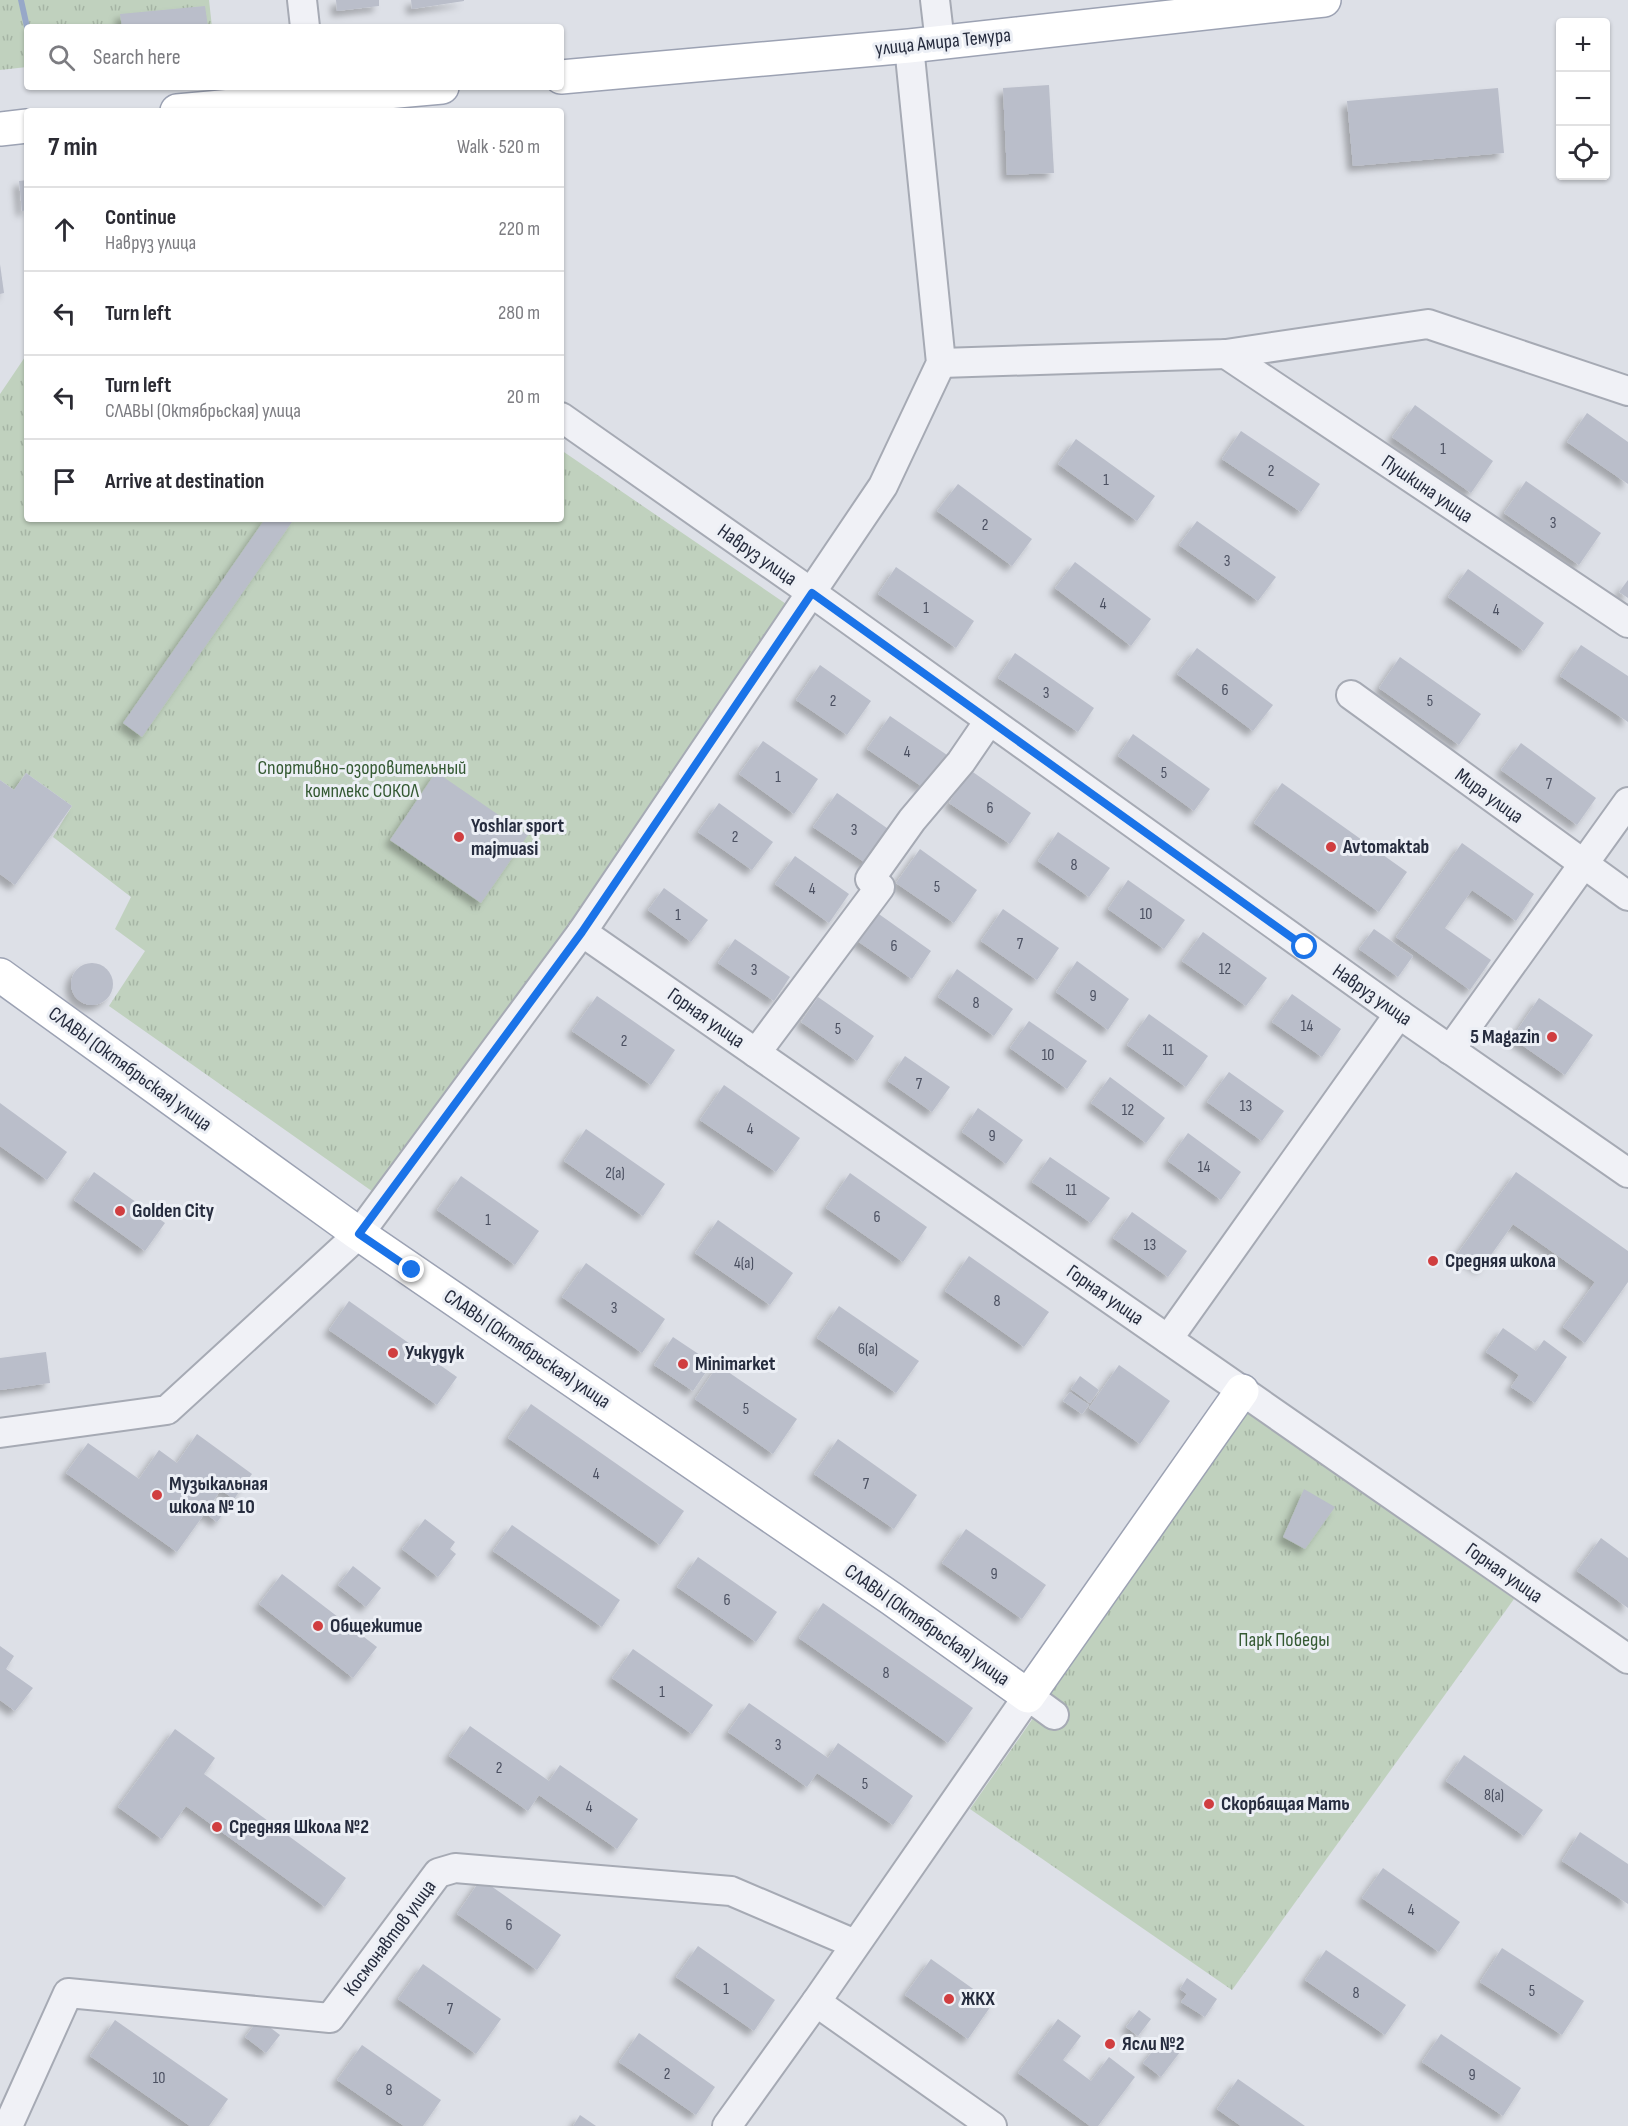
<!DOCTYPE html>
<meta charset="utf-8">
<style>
body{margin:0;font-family:"Sofia Sans Condensed",sans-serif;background:#f7f7f7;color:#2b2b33}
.controls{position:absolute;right:18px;top:18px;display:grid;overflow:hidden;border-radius:6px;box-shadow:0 2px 4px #0004}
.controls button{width:54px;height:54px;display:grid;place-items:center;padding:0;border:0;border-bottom:2px solid #e1e1e2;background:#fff;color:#2b2b33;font:30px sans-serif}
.stop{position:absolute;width:18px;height:18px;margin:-14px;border:4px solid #1a73e8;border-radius:50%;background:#fff}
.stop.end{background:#1a73e8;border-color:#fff;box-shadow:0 2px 6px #0008}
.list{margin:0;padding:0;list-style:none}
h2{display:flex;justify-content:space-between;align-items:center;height:78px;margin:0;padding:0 24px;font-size:26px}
h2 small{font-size:20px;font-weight:400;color:#7c7c81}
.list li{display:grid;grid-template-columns:39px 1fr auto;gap:18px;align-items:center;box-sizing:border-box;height:84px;padding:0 24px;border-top:2px solid #e1e1e2}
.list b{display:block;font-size:22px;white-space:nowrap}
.list p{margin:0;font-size:20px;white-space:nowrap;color:#7c7c81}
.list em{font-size:20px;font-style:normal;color:#7c7c81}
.icon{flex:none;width:33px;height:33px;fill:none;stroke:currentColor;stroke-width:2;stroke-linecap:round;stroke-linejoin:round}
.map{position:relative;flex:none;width:1628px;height:2126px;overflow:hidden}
.search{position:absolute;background:#fff;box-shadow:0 2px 4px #0004;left:24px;top:24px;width:540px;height:66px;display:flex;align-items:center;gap:15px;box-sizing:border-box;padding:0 21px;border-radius:6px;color:#7c7c81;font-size:22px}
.panel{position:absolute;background:#fff;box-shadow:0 2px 4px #0004;left:24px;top:108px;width:540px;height:414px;border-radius:6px}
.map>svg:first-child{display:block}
.park{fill:url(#park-tufts)}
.water{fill:#97a8c8}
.building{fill:#babeca;filter:url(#shadow)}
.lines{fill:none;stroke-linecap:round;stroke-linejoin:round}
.minor-casing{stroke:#a6aab4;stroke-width:32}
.major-casing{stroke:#9ca2b3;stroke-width:36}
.minor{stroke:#f0f1f6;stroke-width:28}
.major{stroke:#fff;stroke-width:33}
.route{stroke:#1a73e8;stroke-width:8}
.poi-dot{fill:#d03e40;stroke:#eceff5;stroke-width:2}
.labels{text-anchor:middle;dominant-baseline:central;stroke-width:6;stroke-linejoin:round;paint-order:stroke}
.number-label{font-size:16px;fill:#4b5061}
.street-label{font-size:20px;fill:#262c3e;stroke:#eceff5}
.park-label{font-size:20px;fill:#355a33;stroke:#eceff5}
.poi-label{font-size:20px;font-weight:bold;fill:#262c3e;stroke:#eceff5;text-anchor:start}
</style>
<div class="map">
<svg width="1628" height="2126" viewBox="0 0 1628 2126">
<defs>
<pattern id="park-tufts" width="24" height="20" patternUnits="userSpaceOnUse" patternTransform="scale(1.5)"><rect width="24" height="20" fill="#c0d1be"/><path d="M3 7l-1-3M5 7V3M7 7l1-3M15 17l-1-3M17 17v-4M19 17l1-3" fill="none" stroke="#a5b4a4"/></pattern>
<filter id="shadow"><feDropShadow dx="-5.5" dy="5.5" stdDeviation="3" flood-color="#0004"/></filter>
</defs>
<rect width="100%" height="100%" fill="#dde0e7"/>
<!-- park -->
<g class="park">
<path d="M0,0H209L212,27H27V67L0,70Z"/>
<path d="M27,354V519H561V450L792,608L539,979L376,1194L109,1006L145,951L115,929L131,897L53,837L72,806L26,773L14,790L0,780V394Z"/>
<path d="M1246,1411L1514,1599L1232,1990L970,1809Z"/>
</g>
<!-- water -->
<path class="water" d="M18,0H24L30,27H27V41Z"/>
<!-- building -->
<g class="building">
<path d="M336,0H379V6L337,11Z"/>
<path d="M411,0H464V1L412,9Z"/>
<path d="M205,6L208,27H122L120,14Z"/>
<path d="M1049,85L1054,173L1007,175L1003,88Z"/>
<path d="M1498,88L1504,153L1353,166L1347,101Z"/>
<path d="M27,180V210L22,211L19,181Z"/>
<path d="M0,264L4,293L0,294Z"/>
<path d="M1415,405L1493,461L1471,493L1392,437Z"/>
<path d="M1587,413L1628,442V484L1567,442Z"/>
<path d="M1241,431L1320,484L1301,512L1222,459Z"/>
<path d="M1076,439L1155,496L1137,521L1058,464Z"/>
<path d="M1526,481L1601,533L1579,565L1504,513Z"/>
<path d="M958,484L1032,539L1012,566L937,511Z"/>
<path d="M265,519H294L142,737L123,723Z"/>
<path d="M1197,521L1276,577L1258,601L1179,545Z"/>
<path d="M1075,562L1151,619L1131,646L1055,588Z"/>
<path d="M896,567L974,621L956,648L878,594Z"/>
<path d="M1468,569L1544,623L1524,651L1448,597Z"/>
<path d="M1628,580V598L1619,592Z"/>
<path d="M1581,645L1628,676V722L1560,676Z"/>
<path d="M1197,648L1273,705L1253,731L1177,674Z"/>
<path d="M1015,653L1094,708L1078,732L998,678Z"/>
<path d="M1400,657L1481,714L1459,745L1379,688Z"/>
<path d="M820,665L871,701L847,735L796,700Z"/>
<path d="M890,716L947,755L924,788L867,749Z"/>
<path d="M1133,734L1210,789L1194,811L1118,756Z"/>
<path d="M763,741L818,779L794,814L739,774Z"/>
<path d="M1521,743L1596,798L1577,825L1501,770Z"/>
<path d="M970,770L1031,813L1010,844L949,803Z"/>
<path d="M436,772L528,835L481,903L390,840Z"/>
<path d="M26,773L72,806L15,885L0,874V780L14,790Z"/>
<path d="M1282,783L1407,872L1379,912L1254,823Z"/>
<path d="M837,793L894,833L870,866L813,827Z"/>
<path d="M719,803L773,842L752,870L698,832Z"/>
<path d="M1058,832L1110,868L1089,897L1038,861Z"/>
<path d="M1462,843L1534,894L1516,921L1472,890L1445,928L1491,960L1470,990L1396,937Z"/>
<path d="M920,849L977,890L954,923L896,883Z"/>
<path d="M795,856L849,894L829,923L775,884Z"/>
<path d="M1128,880L1185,920L1164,949L1108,909Z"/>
<path d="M664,888L708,920L691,942L648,910Z"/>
<path d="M1003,909L1059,948L1037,980L981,941Z"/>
<path d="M876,912L931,951L912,979L856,940Z"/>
<path d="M1374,929L1413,956L1398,977L1359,949Z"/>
<path d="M1203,932L1267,978L1246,1006L1182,961Z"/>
<path d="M735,939L790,977L774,1001L718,963Z"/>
<path d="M1077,961L1129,999L1108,1030L1056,992Z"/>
<circle cx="92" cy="984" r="21"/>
<path d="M957,969L1013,1009L994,1036L938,997Z"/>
<path d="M1292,994L1341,1029L1322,1057L1272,1022Z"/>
<path d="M597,996L675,1050L651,1085L572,1031Z"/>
<path d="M818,997L874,1036L857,1061L801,1022Z"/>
<path d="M1539,998L1593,1035L1565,1075L1512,1038Z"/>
<path d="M1149,1014L1208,1056L1186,1087L1127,1045Z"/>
<path d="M1029,1021L1087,1061L1067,1089L1010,1048Z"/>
<path d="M905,1056L950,1087L932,1112L888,1081Z"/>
<path d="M1229,1072L1284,1111L1262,1141L1207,1102Z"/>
<path d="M1110,1077L1165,1118L1146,1143L1091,1103Z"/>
<path d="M724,1085L800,1138L776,1172L700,1120Z"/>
<path d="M0,1103L67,1152L47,1180L0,1146Z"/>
<path d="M978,1108L1023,1140L1006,1164L962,1132Z"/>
<path d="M586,1129L665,1184L643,1216L564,1161Z"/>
<path d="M1188,1133L1241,1172L1221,1200L1168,1161Z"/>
<path d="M1050,1157L1110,1198L1091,1223L1032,1182Z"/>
<path d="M94,1172L165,1223L145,1251L74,1200Z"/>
<path d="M1516,1172L1628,1251V1282L1585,1343L1563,1327L1595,1282L1513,1224L1481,1269L1458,1253Z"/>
<path d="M850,1173L927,1227L903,1262L826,1208Z"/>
<path d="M461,1176L539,1231L515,1265L437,1210Z"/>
<path d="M1132,1212L1187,1251L1168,1277L1113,1238Z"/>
<path d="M718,1220L793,1273L770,1305L695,1253Z"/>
<path d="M969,1256L1049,1312L1024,1347L945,1291Z"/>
<path d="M586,1263L665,1319L642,1353L562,1297Z"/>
<path d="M349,1301L457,1377L437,1405L329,1330Z"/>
<path d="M839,1306L919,1361L896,1393L817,1338Z"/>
<path d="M1503,1328L1536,1351L1544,1340L1567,1357L1535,1403L1511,1387L1519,1375L1486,1352Z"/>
<path d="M673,1337L712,1363L693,1391L654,1365Z"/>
<path d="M46,1352L50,1383L0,1390V1358Z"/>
<path d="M718,1365L797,1419L773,1454L695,1399Z"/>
<path d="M1119,1365L1170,1401L1140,1444L1089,1408Z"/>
<path d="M1080,1376L1099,1390L1090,1403L1071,1389Z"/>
<path d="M1070,1392L1089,1405L1082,1414L1063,1401Z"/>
<path d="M531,1404L684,1511L660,1545L508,1438Z"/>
<path d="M197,1434L252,1474L234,1499L221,1490L213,1501L226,1510L217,1522L205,1513L177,1552L66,1473L88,1443L139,1479L159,1450L177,1463Z"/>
<path d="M838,1439L917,1495L894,1529L814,1474Z"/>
<path d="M1304,1489L1335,1507L1305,1549L1283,1537Z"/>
<path d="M425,1519L455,1542L450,1549L456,1554L438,1577L402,1549Z"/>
<path d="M512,1525L620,1600L602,1627L493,1551Z"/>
<path d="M966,1529L1046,1585L1022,1619L942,1563Z"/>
<path d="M1601,1538L1628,1558V1608L1577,1571Z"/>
<path d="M698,1557L777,1612L756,1642L677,1587Z"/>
<path d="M353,1566L381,1588L366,1607L338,1585Z"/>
<path d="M282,1574L377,1647L353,1678L259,1604Z"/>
<path d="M823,1603L973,1708L948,1743L799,1638Z"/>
<path d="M0,1646L14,1656L6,1669L33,1688L15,1711L0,1700Z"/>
<path d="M633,1649L713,1705L692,1734L612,1678Z"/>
<path d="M749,1703L828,1758L838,1743L913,1796L893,1825L817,1773L807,1787L728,1732Z"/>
<path d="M470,1726L549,1781L560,1765L638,1819L617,1849L539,1795L528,1811L449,1756Z"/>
<path d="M175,1729L215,1758L204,1774L346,1878L325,1907L186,1806L162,1839L118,1807Z"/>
<path d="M1464,1755L1543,1810L1524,1836L1446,1781Z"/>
<path d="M1580,1832L1628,1864V1904L1562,1861Z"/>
<path d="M1383,1868L1460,1922L1439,1952L1362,1898Z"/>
<path d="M481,1879L561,1935L537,1970L457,1914Z"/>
<path d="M698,1946L775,2000L754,2031L676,1977Z"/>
<path d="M1502,1948L1584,2001L1562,2035L1480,1982Z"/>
<path d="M1326,1950L1406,2005L1385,2035L1305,1980Z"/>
<path d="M931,1959L993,2003L968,2039L905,1995Z"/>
<path d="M423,1964L501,2019L476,2054L398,1999Z"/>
<path d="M1187,1978L1217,1999L1205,2017L1181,2002L1187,1994L1180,1989Z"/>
<path d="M1139,2010L1151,2019L1138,2036L1126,2027Z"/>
<path d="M259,2019L280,2035L266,2053L245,2037Z"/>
<path d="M1058,2019L1081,2036L1063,2060L1091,2081L1109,2057L1135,2077L1098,2126H1090L1018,2073Z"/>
<path d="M115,2020L228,2099L209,2126H190L90,2056Z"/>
<path d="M639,2033L715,2087L696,2115L619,2062Z"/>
<path d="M1441,2034L1521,2088L1503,2116L1422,2062Z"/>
<path d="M1166,2035L1183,2048L1161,2077L1143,2063Z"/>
<path d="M362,2045L441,2100L423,2126H404L337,2080Z"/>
<path d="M1238,2079L1305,2126H1241L1217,2109Z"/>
<path d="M580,2115L596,2126H573Z"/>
</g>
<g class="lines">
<!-- minor casing -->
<g class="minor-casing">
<g id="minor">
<path d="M302,0L305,27"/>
<path d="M935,0L940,43"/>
<path d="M1226,354L1628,623"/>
<path d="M941,363L1226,354L1428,324L1628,391"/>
<path d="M561,417L812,593L1399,1014L1628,1173"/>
<path d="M1351,695L1628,896"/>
<path d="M870,879L912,820L961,762L989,721"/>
<path d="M582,932L1628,1659"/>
<path d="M1450,1050L1628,802"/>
<path d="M756,1053L880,887"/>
<path d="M1168,1339L1399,1014"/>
<path d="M0,1433L167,1410L359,1234L582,932L883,486L941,363L909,46"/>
<path d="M816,2002L1028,1696L1054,1715"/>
<path d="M8,2126L68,1993L330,2018L438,1873L455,1868L731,1891L855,1944"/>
<path d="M727,2126L816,2002L992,2126"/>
</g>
</g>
<!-- major casing -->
<g class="major-casing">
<g id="major">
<path d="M561,77L909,46L1324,0"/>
<path d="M177,111L442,87"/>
<path d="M0,129L27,126"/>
<path d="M0,975L359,1234L892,1599L1028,1696L1242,1391"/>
</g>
</g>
<!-- minor -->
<use href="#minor" class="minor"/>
<!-- major -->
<use href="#major" class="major"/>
</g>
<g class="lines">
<!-- route -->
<path class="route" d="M412,1270L359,1234L582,932L812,593L1305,947"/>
</g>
<!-- markers -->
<g class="poi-dot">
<circle cx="459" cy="837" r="6"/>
<circle cx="1331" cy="847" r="6"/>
<circle cx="1552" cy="1037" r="6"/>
<circle cx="120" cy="1211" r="6"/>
<circle cx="1433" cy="1261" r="6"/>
<circle cx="393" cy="1353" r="6"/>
<circle cx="683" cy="1364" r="6"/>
<circle cx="157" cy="1495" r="6"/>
<circle cx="318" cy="1626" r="6"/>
<circle cx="1209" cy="1804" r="6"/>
<circle cx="217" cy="1827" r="6"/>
<circle cx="949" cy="1999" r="6"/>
<circle cx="1110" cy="2044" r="6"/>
</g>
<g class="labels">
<!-- number labels -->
<g class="number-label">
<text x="1443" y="449">1</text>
<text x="1271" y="471">2</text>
<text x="1106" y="480">1</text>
<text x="1553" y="523">3</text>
<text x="985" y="525">2</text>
<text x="1227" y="561">3</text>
<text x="1103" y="604">4</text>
<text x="926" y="608">1</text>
<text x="1496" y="610">4</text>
<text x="1225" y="690">6</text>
<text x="1046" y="693">3</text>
<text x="833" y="701">2</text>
<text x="1430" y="701">5</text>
<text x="907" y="752">4</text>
<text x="1164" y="773">5</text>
<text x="778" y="777">1</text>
<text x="1549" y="784">7</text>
<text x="990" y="808">6</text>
<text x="854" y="830">3</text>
<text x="735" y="837">2</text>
<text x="1074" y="865">8</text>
<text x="937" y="887">5</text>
<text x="812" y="889">4</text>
<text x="1146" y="914">10</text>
<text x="678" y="915">1</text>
<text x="1020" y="944">7</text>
<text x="894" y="946">6</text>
<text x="1225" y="969">12</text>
<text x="754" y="970">3</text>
<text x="1093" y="996">9</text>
<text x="976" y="1003">8</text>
<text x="1307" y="1026">14</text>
<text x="838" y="1029">5</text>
<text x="624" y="1041">2</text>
<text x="1168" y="1050">11</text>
<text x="1048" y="1055">10</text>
<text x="919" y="1084">7</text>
<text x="1246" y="1106">13</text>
<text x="1128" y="1110">12</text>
<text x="750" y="1129">4</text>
<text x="992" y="1136">9</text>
<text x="1204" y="1167">14</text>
<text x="615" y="1173">2(а)</text>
<text x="1071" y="1190">11</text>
<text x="877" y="1217">6</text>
<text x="488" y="1220">1</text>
<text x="1150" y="1245">13</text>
<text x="744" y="1263">4(а)</text>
<text x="997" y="1301">8</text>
<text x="614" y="1308">3</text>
<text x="868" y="1349">6(а)</text>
<text x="746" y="1409">5</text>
<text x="596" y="1474">4</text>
<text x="866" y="1484">7</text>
<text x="994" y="1574">9</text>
<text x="727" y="1600">6</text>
<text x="886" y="1673">8</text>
<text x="662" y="1692">1</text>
<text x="778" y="1745">3</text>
<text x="499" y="1768">2</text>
<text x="865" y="1784">5</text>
<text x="1494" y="1795">8(а)</text>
<text x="589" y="1807">4</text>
<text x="1411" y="1910">4</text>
<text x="509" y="1925">6</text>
<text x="726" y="1989">1</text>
<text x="1532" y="1991">5</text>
<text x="1356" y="1993">8</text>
<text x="450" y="2009">7</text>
<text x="667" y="2074">2</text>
<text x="1472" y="2075">9</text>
<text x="159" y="2078">10</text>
<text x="389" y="2090">8</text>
</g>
<!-- street labels -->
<g class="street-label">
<text transform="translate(943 42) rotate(-6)">улица Амира Темура</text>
<text transform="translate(1427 489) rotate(34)">Пушкина улица</text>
<text transform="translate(757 555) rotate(35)">Навруз улица</text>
<text transform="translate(1489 796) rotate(36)">Мира улица</text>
<text transform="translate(1372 995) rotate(35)">Навруз улица</text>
<text transform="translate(706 1018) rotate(35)">Горная улица</text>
<text transform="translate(130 1069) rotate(36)">СЛАВЫ (Октябрьская) улица</text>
<text transform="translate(1105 1295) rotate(35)">Горная улица</text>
<text transform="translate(527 1349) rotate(34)">СЛАВЫ (Октябрьская) улица</text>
<text transform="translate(1504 1573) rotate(35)">Горная улица</text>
<text transform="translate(927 1625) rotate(35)">СЛАВЫ (Октябрьская) улица</text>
<text transform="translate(390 1938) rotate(-53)">Космонавтов улица</text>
</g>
<!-- park labels -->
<g class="park-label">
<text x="362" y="768">Спортивно-озоровительный<tspan x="362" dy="23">комплекс СОКОЛ</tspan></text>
<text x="1284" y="1640">Парк Победы</text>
</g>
<!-- poi labels -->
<g class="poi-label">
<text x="471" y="826">Yoshlar sport<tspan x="471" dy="23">majmuasi</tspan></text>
<text x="1343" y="847">Avtomaktab</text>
<text x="1540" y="1037" text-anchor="end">5 Magazin</text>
<text x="132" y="1211">Golden City</text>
<text x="1445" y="1261">Средняя школа</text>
<text x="405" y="1353">Учкудук</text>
<text x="695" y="1364">Minimarket</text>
<text x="169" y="1484">Музыкальная<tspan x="169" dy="23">школа № 10</tspan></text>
<text x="330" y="1626">Общежитие</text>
<text x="1221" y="1804">Скорбящая Мать</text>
<text x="229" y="1827">Средняя Школа №2</text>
<text x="961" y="1999">ЖКХ</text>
<text x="1122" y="2044">Ясли №2</text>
</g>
</g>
</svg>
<div class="controls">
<button>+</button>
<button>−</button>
<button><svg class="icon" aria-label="locate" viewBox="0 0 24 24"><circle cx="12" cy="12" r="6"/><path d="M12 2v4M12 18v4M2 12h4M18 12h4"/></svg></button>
</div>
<div class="stop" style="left:1305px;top:947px"></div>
<div class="stop end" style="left:412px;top:1270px"></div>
<div class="search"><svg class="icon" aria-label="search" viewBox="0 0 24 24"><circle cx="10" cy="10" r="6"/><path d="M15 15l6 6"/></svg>Search here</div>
<section class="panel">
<h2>7 min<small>Walk · 520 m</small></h2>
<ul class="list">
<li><svg class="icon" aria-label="ahead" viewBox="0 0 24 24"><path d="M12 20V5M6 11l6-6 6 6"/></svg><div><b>Continue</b><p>Навруз улица</p></div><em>220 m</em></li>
<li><svg class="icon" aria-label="left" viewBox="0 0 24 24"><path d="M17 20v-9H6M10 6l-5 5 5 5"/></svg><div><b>Turn left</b></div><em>280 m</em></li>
<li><svg class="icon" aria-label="left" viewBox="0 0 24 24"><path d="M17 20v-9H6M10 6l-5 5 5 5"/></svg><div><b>Turn left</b><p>СЛАВЫ (Октябрьская) улица</p></div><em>20 m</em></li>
<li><svg class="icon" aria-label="arrive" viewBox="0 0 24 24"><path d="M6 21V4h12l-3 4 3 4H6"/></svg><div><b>Arrive at destination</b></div></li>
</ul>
</section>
</div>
